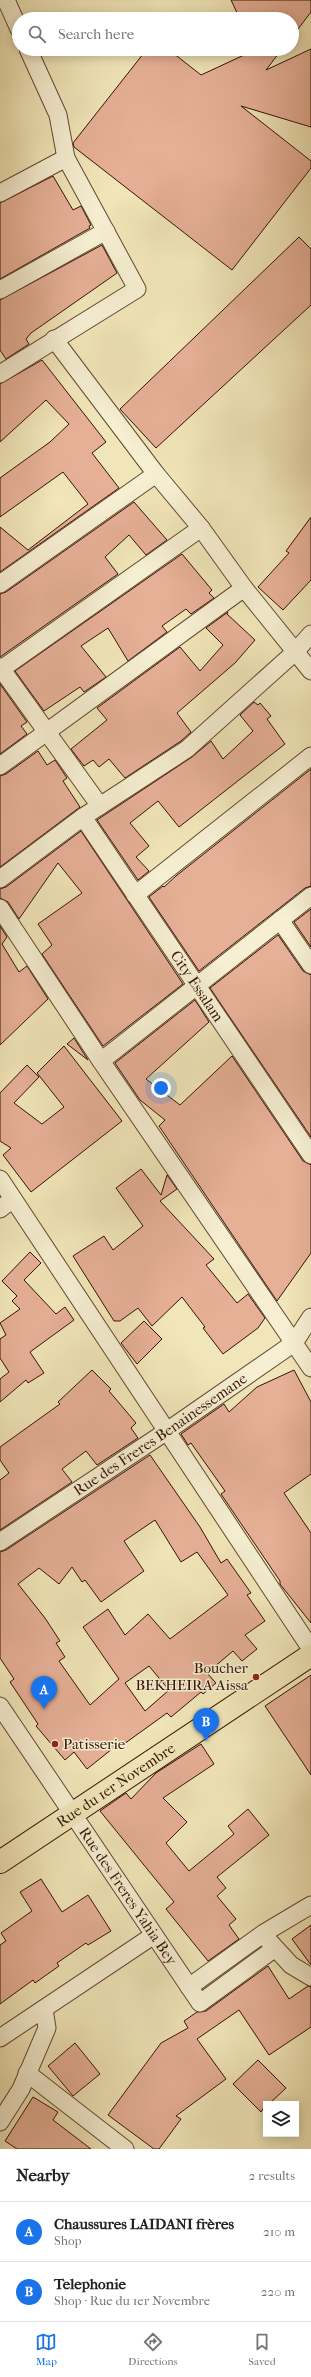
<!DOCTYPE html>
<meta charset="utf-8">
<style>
body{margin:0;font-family:"IM FELL French Canon",serif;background:#f6f6f6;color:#222}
.controls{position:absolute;right:12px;bottom:12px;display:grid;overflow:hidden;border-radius:0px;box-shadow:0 2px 10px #0003}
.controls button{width:36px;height:36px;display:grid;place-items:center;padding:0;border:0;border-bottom:1px solid #e0e0e0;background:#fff;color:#222;font:20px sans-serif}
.you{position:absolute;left:161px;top:1088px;width:14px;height:14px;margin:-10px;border:3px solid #fff;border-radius:50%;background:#1a73e8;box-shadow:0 0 0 6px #1a73e833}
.badge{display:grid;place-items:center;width:26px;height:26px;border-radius:50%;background:#1a73e8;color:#fff;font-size:13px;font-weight:700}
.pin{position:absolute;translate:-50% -33px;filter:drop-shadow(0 1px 2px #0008)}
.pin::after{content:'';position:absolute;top:21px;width:14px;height:12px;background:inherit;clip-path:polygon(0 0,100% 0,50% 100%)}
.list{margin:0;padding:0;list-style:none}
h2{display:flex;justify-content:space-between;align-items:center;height:52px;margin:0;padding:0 16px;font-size:17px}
h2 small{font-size:13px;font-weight:400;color:#767676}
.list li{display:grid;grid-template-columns:26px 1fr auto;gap:12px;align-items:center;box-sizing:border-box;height:60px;padding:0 16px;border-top:1px solid #e0e0e0}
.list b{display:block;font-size:15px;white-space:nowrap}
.list p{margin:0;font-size:13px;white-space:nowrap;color:#767676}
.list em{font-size:13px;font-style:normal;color:#767676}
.icon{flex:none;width:22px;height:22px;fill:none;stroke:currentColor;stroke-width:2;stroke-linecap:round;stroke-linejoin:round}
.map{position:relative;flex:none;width:311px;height:2149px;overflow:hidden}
.search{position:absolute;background:#fff;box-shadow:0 2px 10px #0003;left:12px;right:12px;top:12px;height:44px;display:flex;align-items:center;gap:10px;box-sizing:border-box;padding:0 14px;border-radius:22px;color:#767676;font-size:15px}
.sheet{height:172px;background:#fff}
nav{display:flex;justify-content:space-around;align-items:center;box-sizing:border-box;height:56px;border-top:1px solid #e0e0e0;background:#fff;font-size:11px;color:#767676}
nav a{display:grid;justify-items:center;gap:2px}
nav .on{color:#1a73e8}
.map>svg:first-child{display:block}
.building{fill:#e6b097;stroke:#341205;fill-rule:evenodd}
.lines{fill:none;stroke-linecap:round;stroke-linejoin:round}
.street-casing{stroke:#634732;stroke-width:19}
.primary-casing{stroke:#341205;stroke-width:24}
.street{stroke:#f6efd2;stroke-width:17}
.primary{stroke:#f1e6b9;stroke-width:22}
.poi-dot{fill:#8f2418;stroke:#f6efd2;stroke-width:1.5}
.labels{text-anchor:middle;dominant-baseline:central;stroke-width:3;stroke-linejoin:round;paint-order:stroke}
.street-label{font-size:15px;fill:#341205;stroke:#f6efd2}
.poi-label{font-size:15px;fill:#341205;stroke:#f6efd2;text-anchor:end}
</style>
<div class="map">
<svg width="311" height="2149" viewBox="0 0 311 2149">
<rect width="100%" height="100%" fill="#f1e6b9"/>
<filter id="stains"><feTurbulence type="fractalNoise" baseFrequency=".005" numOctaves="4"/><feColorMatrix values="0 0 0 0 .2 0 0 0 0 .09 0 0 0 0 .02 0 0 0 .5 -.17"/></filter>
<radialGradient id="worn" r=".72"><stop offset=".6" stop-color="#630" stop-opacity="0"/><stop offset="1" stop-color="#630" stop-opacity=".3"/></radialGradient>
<!-- building -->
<g class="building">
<path d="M231,0H311V12L292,37V19H240Z"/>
<path d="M147,49H168L201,75L257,49H282L266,70L311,49V127L241,106L311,161V168L232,270L74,147L73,143Z"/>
<path d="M53,176L73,210L81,206L91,225L89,226L90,228L0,279V203Z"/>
<path d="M299,237L311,249V305L156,448L120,409Z"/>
<path d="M102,245L117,273L31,333L26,339L29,344L6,359L0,350V300Z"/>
<path d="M42,360L106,442L92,453L119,488L0,572V527L28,550L88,504L63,472L0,517V478L50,442L69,424L46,400L0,442V384Z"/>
<path d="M134,502L167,540L146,555L129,535L105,557L118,574L0,657V594L6,592Z"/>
<path d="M311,517V580L283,610L258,587L289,553L286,551Z"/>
<path d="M182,554L212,590L209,593L214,598L191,614L186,609L162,626L167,632L128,661L108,628L81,646L106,677L84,692L80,687L44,711L15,671Z"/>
<path d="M228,612L227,614L255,640L235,663L177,713L191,732L181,741L125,778L109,759L99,767L93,760L84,766L71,749L107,720L97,708L180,647L200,671L223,645L206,628Z"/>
<path d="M0,684L27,722L21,726L27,734L0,754Z"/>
<path d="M254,702L258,705L260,703L271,716L267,719L285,744L179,827L158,801L130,823L149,846L136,857L149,871L138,880L97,820L192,757L211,741L223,759L253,731L240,715Z"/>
<path d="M38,751L47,765L55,760L67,778L63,781L80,807L0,867V776L6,774Z"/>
<path d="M311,769V886L305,888L199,971L149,897L163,886L164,887L176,876Z"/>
<path d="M81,831L183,984L103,1046L42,954L52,945L38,924L82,893L58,863L19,919L8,902L0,898V889L6,887Z"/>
<path d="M311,909V947L294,922Z"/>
<path d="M0,926L7,937L2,944L19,972L27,966L48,999L0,1045Z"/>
<path d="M278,935L303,971L311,975V1137L210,988Z"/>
<path d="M195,1000L209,1022L146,1079L180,1105L232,1056L303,1161L311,1165V1253L277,1301L159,1126L165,1120L140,1100L115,1063Z"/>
<path d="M74,1038L88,1060L67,1044Z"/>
<path d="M64,1046L122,1121L31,1192L3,1155L11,1148L0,1141V1093L27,1065L39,1077L14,1103L42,1124L64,1107L37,1073Z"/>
<path d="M141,1169L161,1195L167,1175L177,1189L160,1201L214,1259L206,1265L237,1303L248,1294L265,1318L258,1328L223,1354L203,1328L205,1327L182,1297L152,1326L138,1308L120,1321H114L73,1256L104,1236L113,1250L143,1226L116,1188Z"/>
<path d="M30,1252L41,1263L24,1280L56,1314L65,1307L74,1320L30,1352L44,1373L28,1383L26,1380L0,1402V1379L9,1372L0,1358V1339L6,1335L0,1323L20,1309L12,1301L17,1296L2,1281Z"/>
<path d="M144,1321L162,1339L137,1364L121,1343Z"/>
<path d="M92,1370L111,1389L109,1391L136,1423L131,1428L138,1438L97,1465L86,1451L62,1469L72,1482L0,1530V1480L9,1473L0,1460V1447L60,1404L58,1402Z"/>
<path d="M294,1370L311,1402V1474L284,1493L311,1533V1623L280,1584V1581L221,1494L225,1491L191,1443L188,1445L181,1434L224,1404L229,1412L257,1387Z"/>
<path d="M150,1455L200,1527L221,1563L227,1559L251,1593L247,1595L265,1621L245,1635L257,1649L242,1661L233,1651L207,1673L216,1683L203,1694L201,1692L171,1717L167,1713L124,1744L122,1741L87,1769L74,1752L65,1760L36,1726L38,1724L10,1682L14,1679L0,1658V1552L6,1550ZM155,1520L181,1562L197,1552L228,1595L170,1639L148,1614L125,1635L108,1609L83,1627L119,1679L90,1705L59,1661L65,1657L56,1643L60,1641L45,1618L18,1584L39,1568L59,1584L72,1567L82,1582L85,1580L101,1602L144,1571L124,1541ZM149,1666L169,1690L145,1711L125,1683Z"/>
<path d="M311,1675V1775L265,1706Z"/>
<path d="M201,1744L214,1764L163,1798L187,1822L166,1843L189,1871L234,1834L228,1826L248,1809L269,1835L217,1877L226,1888L217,1896L236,1919L229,1925L239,1939L208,1961L166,1909L174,1902L100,1811L126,1793L131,1799L156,1773Z"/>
<path d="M41,1879L62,1912L88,1895L111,1931L88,1945L86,1943L57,1963L59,1966L35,1983L33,1980L0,2004V1945L6,1941L1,1933L32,1911L20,1892Z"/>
<path d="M311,1925V1965L292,1939Z"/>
<path d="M268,1966L289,1999L308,1986L311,1987V2027L269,2055L239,2010L197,2039L226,2079L176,2116L181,2119L159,2149H154L108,2115L161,2043L188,2028L184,2021L197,2012L206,2011Z"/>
<path d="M75,2043L100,2074L73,2096L48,2066Z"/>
<path d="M258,2060L286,2088L269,2104H266L261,2112L233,2084Z"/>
<path d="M33,2097L58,2112L53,2120L91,2149H17L5,2141Z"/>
</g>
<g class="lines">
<!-- street casing -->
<g class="street-casing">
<g id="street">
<path d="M6,0L19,29"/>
<path d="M28,49L58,115L66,158"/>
<path d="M0,193L66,158L137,289L0,374"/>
<path d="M0,290L106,231"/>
<path d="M54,339L156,474L201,528L244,588L311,671"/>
<path d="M0,584L156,474"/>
<path d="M0,667L100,806"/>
<path d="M0,670L201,528"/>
<path d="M0,766L244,588"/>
<path id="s1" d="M83,817L311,1155"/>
<path d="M0,879L83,817L187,749L295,652L311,634"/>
<path d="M135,895L311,756"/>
<path d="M0,908L101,1061L311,1368"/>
<path d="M280,920L311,965"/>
<path d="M101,1061L311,896"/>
<path d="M0,1179L311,1649"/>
<path d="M0,1209L13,1199"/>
<path id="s2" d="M0,1542L167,1431L294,1343L311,1317"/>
<path id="s3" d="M0,1706L200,2003L274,1949"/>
<path d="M268,1940L291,1965L311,1977"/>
<path d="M189,1987L264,1933L311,1905"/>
<path d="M0,2038L154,1935"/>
<path d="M27,2073L125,2149"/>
<path d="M0,2122L21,2089L47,2028L44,2009"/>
</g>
</g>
<!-- primary casing -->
<g class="primary-casing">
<g id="primary">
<path id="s4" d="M0,1862L311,1655"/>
</g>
</g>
<!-- street -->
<use href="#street" class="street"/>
<!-- primary -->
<use href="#primary" class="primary"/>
</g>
<!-- markers -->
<g class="poi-dot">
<circle cx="256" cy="1677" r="4"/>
<circle cx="55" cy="1744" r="4"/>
</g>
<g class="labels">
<!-- street labels -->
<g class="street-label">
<text stroke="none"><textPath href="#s1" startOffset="204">City Essalam</textPath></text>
<text stroke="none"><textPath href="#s2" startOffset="193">Rue des Freres Benainessemane</textPath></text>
<text stroke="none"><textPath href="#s4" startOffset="139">Rue du 1er Novembre</textPath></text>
<text stroke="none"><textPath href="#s3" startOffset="229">Rue des Freres Yahia Bey</textPath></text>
</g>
<!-- poi labels -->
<g class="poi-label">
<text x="248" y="1668">Boucher<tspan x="248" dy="17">BEKHEIRA Aissa</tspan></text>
<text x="63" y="1744" text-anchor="start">Patisserie</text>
</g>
</g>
<rect width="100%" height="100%" filter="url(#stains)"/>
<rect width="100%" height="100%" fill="url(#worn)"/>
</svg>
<div class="controls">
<button><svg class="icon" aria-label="layers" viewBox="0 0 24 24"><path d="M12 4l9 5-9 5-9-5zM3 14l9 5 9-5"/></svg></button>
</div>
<div class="you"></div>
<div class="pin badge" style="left:44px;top:1709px">A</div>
<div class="pin badge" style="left:206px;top:1741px">B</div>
<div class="search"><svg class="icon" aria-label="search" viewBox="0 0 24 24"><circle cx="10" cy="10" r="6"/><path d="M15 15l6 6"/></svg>Search here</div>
</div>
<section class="sheet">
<h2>Nearby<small>2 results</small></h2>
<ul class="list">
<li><span class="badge">A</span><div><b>Chaussures LAIDANI frères</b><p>Shop</p></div><em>210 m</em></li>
<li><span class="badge">B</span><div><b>Telephonie</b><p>Shop · Rue du 1er Novembre</p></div><em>220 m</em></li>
</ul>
</section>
<nav>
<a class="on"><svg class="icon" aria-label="map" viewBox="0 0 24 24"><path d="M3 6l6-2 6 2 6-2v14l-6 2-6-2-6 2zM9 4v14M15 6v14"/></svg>Map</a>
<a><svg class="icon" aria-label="directions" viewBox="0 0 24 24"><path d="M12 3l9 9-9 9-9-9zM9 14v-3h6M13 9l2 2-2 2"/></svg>Directions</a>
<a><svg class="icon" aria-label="saved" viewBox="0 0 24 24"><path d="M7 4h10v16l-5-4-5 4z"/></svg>Saved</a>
</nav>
